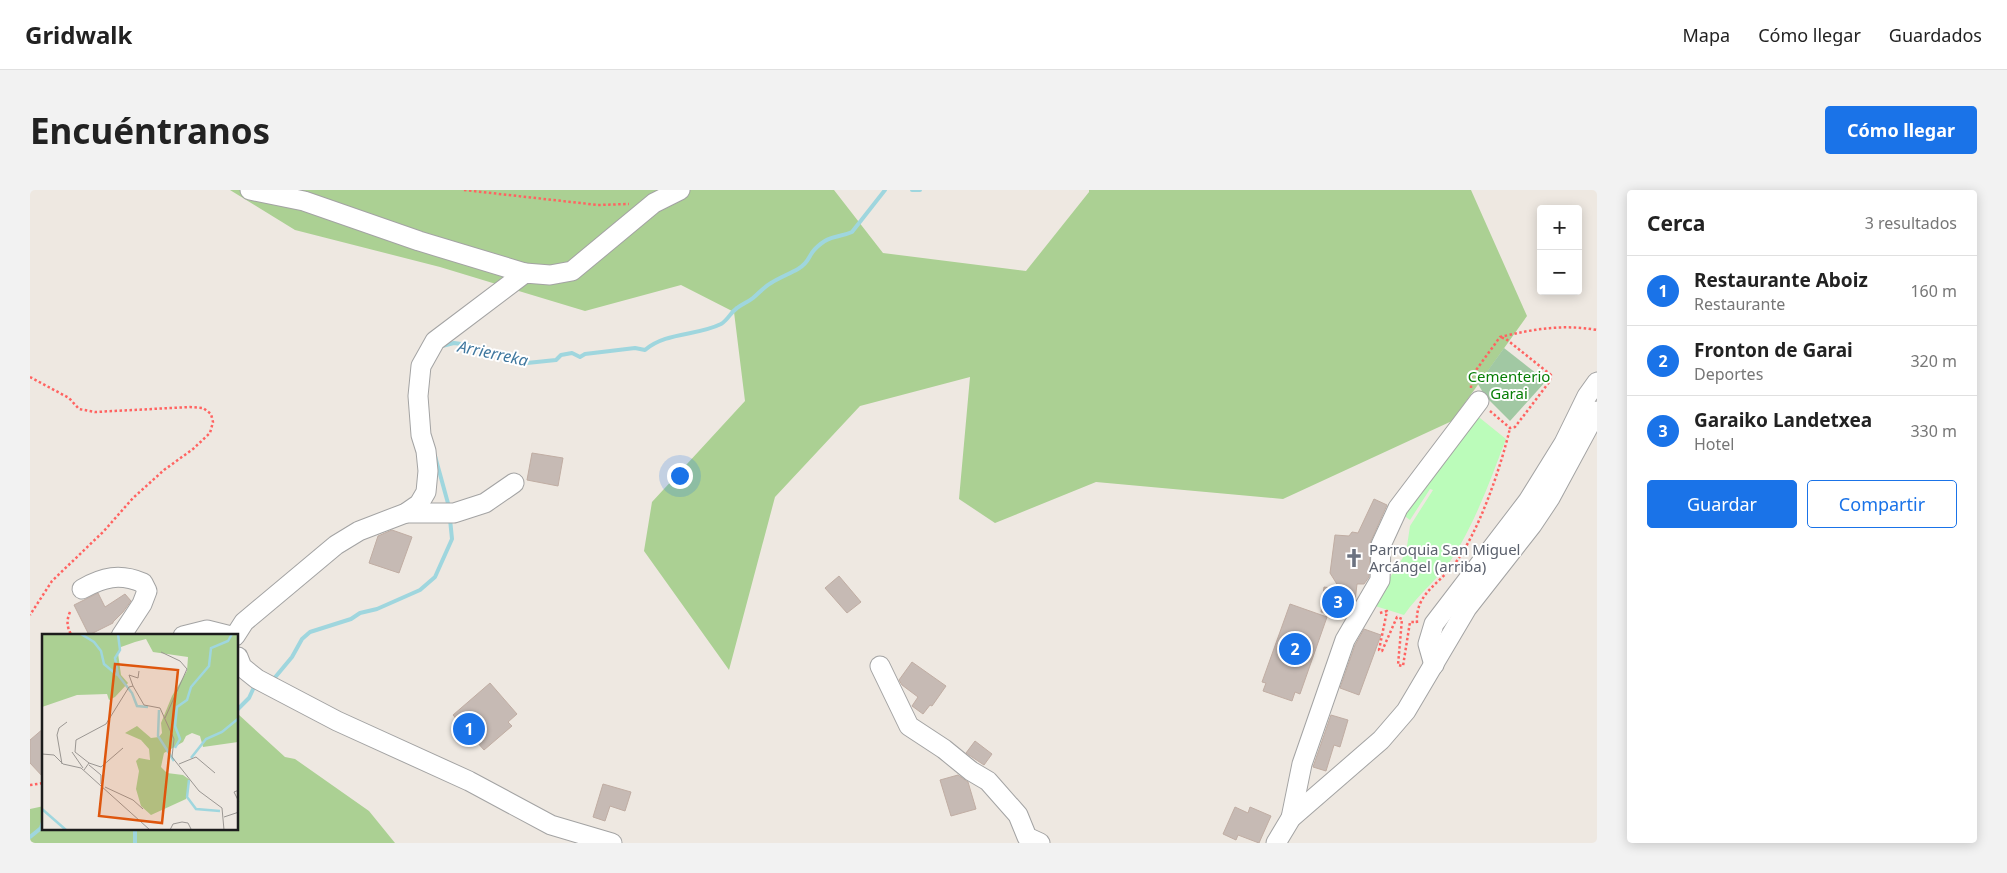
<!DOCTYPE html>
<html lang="es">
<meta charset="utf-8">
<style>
body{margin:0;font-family:"Noto Sans",sans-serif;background:#f2f2f2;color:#222}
.controls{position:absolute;right:15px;top:15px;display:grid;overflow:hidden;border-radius:5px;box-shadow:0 2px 12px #0003}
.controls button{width:45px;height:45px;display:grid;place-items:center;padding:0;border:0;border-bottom:1px solid #e0e0e0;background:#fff;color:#222;font:25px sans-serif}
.you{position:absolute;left:649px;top:285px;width:18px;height:18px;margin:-12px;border:4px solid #fff;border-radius:50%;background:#1a73e8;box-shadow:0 0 0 8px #1a73e833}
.badge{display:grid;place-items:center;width:32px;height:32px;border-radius:50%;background:#1a73e8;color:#fff;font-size:16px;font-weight:700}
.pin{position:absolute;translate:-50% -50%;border:2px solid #fff;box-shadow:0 1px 5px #0006}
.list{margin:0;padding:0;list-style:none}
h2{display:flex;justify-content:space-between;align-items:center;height:65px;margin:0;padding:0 20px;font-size:21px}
h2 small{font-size:16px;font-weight:400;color:#767676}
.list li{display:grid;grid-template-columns:32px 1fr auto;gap:15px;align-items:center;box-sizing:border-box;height:70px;padding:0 20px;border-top:1px solid #e0e0e0}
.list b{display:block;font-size:19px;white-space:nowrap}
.list p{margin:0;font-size:16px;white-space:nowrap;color:#767676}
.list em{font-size:16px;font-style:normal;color:#767676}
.actions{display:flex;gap:10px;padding:15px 20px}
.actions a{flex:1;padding:11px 0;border:1px solid #1a73e8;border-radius:5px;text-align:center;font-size:18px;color:#1a73e8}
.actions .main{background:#1a73e8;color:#fff}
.map{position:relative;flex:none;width:1567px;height:653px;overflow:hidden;border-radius:5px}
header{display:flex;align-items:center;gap:30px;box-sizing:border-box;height:70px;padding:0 25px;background:#fff;border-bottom:1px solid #e0e0e0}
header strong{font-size:24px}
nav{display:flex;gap:28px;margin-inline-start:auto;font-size:18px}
.intro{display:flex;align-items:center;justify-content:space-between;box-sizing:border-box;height:120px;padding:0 30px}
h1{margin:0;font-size:35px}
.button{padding:12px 22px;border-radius:5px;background:#1a73e8;color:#fff;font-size:18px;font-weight:700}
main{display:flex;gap:30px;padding:0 30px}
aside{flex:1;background:#fff;border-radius:5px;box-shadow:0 2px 12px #0003}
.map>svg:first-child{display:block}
.forest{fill:#abd093}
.cemetery{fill:#a1c8a3}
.park{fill:#bbfcba}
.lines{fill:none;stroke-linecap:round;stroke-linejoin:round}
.stream{stroke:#9fd6de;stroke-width:4}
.building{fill:#c6bab4;stroke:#c0ada3}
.minor-casing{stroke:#a3a3a3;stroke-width:21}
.path{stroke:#ff6361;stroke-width:2.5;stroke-dasharray:2.5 2.5;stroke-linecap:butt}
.minor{stroke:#fff;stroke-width:19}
.labels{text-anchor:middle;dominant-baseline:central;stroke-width:4;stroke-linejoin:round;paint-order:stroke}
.park-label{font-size:15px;fill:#077e06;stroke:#fff}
.worship-label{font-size:15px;fill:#5b616d;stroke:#fff;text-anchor:start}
.water-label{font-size:16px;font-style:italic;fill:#40789f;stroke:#fff}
.inset-river{fill:none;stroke:#9fd6de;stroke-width:2.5}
.inset-road{fill:none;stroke:#9a9692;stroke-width:1}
.view{fill:#de560d;fill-opacity:0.15;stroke:#de560d;stroke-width:2.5}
.inset-edge{fill:none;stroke:#1c1c1c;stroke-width:2.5}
</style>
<header>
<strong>Gridwalk</strong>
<nav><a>Mapa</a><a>Cómo llegar</a><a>Guardados</a></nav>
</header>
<div class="intro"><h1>Encuéntranos</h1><a class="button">Cómo llegar</a></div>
<main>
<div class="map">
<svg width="1567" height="653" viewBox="0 0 1567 653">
<rect width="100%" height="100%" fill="#eee8e1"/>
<!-- forest -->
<g class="forest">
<path d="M200,0H804L853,63L996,81L1059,2V0H1441L1497,126L1422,231L1253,309L1066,292L965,333L929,309L940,187L830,216L745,307L699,480L614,361L622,312L715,211L704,122L651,95L555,121L410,77L265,40Z"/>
<path d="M208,524L255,567L265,569L339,621L365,653H0V619L14,616V639H208Z"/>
</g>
<!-- cemetery -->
<path class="cemetery" d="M1474,158L1516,191L1480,231L1455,206L1448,194Z"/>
<!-- park -->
<path class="park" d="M1445,224L1476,249C1461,288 1447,328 1425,364C1411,387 1389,403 1374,425L1342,415L1376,363L1380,336L1403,300L1400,299L1380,330L1372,324Z"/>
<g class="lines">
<!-- stream -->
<g class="stream">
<path d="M882,0H890"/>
<path d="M412,156L424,153L439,155L497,173L526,170L531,165L542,163L550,167L555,164L605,158L615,160C636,142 667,146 691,134C698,130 700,123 707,118C712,114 718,112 723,108C729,103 734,97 741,93C749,88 759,84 768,79C780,72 778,66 785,59C800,44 806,49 822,42L855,0"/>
<path d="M405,266L419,317"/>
<path d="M242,491L262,467L272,449L280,442L321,429L330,423L347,419L390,400L405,387L422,349L420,329"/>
<path d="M208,519L219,508L225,495"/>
<path d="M0,647L11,638L14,628"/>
<path d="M105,653V639"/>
</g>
</g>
<!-- building -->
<g class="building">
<path d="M502,263L533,268L528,296L497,290Z"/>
<path d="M1344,309L1357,315L1341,351L1339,387L1334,394H1327L1325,411L1316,425L1291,422L1294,397L1310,399L1300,383L1305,345L1319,346L1322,342L1328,343Z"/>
<path d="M362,340L382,347L369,383L339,373L348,346Z"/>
<path d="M809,386L831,412L817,423L795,398Z"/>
<path d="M68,403L75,417L95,404L101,411L93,422L83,432V433L59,445L44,415Z"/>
<path d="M1260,414L1297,427L1270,504L1265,502L1262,511L1233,501L1236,493L1232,492Z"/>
<path d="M1334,439L1351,445L1329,505L1310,498L1325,455Z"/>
<path d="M882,472L916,496L902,516L900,515L893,524L882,516L888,507L872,495L869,490Z"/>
<path d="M460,493L487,524L478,532L482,536L454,560L423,525Z"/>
<path d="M1301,525L1318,530L1310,557L1304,555L1296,581L1283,577Z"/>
<path d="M14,538V588L0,573V550Z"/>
<path d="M945,551L962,564L954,575L936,563Z"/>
<path d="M928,585L938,592L946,619L921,626L910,590Z"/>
<path d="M573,594L601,602L595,621L580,616L575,631L563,627Z"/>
<path d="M1205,617L1218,623L1220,617L1241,626L1229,653L1208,645L1206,650L1193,644Z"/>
</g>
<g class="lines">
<!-- minor casing -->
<g class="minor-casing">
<g id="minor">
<path d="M220,0L274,11L389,51L495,83"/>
<path d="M376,323H424L455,313L484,293"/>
<path d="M52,399C73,387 90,383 113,393L117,401L112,414L91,446"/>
<path d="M153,446L177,440L201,446"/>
<path d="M205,446L214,432L306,355L329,341L376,323L389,314L396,302L398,281L396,261L391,245L388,206L391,176L405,151L495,83L520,85L542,81L624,13L650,0"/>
<path d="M208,467L212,477L227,489L307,531L439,591L521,635L582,653"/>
<path d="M1404,475L1398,454L1404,434L1498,311L1534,253L1557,206L1567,192"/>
<path d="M850,476L879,536L914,559L941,581L958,591L988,625L997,647L1010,653"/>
<path d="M1261,628L1272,574L1315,450L1350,390L1351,355L1368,318L1449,211"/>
<path d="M1246,653L1261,628L1351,550L1376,521L1437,418L1502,335L1520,308L1567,221"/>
</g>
</g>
<!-- path -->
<g class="path">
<path d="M434,0L568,15L599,14"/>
<path d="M0,187L39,208L49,219L65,222L160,217L173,218L181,224L183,232L180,243L163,259L134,280L103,308L74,341L22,391L0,425"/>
<path d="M1441,198V187L1470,147C1504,139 1532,134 1567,140"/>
<path d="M1460,221L1480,238L1485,237L1520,191L1521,185L1476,149L1470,147"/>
<path d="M40,422C36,431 37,438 42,446"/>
<path d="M1350,423L1357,421L1349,460L1352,461L1367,427L1372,429L1368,475L1373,476L1380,432H1387"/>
<path d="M1387,433C1385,405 1407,395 1423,376C1448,345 1471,277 1480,238"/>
<path d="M0,595L14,593"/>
</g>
<!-- minor -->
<use href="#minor" class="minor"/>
</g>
<!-- icons -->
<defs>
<g id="church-bare" transform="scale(1.5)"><path d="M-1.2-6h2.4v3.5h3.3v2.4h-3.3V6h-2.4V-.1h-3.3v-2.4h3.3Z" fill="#6b7280" stroke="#fff" stroke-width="2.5" paint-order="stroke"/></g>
</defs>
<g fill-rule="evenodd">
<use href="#church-bare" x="1324" y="368"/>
</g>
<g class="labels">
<!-- park labels -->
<g class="park-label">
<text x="1479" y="186">Cementerio<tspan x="1479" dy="17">Garai</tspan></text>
</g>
<!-- worship labels -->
<g class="worship-label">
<text x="1339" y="359">Parroquia San Miguel<tspan x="1339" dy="17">Arcángel (arriba)</tspan></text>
</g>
<!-- water labels -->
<g class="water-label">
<text transform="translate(463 163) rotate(12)">Arrierreka</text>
</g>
</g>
<!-- overview -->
<g transform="translate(12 444)">
<rect width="196" height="196" fill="#eee8e1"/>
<path d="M0,0H196V108L161,113L158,102L150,99L144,102L141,108L122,119L119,133L125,139L141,141L148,146L144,165L109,181L99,172L94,155L97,137L94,127L97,124L108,126L107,115L99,106L83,99L95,92L109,104L117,103L120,99L119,89L130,62L145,37L146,23L111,18L104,5L93,8L79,13L76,19L79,41L86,49L73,63L67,66L65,60L35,61L0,73Z" fill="#abd093"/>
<path class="inset-river" d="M39,0L52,8L59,17L62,30L75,41M76,0L78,16L73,24L76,41L90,59L95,72L106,73M117,76L116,102L132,127M133,114L138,105L133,92L135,73L145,66L149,53L167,32L169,14L186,7L190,0M149,124L164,105L180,98L197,84M147,146L145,163L154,175L178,177M0,175L24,196"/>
<path class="inset-road" d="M119,18L138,27L145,35L123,84M91,52L87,41L96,44L97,37M30,118L41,134M0,120L12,121L21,130L39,134L108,196M47,129L59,133L81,114M20,130L15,101L17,94L25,88M137,130L154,123L173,139M47,131L59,141V150M42,136L47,129L33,118L34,106L64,90L87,53L91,52L102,71L118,74L132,105L130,123L157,157L180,174L182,196M63,153L91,166L101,175M197,156L192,158L197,168M182,183L197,178M128,196L131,190L140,188L146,189L149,195"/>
<path class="view" d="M73,30L136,36L120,189L57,182Z"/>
<rect width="196" height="196" class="inset-edge"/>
</g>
</svg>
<div class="controls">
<button>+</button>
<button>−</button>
</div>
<div class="you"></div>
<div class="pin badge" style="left:439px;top:539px">1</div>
<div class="pin badge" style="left:1265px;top:459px">2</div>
<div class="pin badge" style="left:1308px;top:412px">3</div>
</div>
<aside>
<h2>Cerca<small>3 resultados</small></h2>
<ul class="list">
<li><span class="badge">1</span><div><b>Restaurante Aboiz</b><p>Restaurante</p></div><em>160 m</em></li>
<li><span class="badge">2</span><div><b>Fronton de Garai</b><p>Deportes</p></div><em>320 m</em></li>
<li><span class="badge">3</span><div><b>Garaiko Landetxea</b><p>Hotel</p></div><em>330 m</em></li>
</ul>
<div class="actions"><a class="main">Guardar</a><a>Compartir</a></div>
</aside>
</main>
